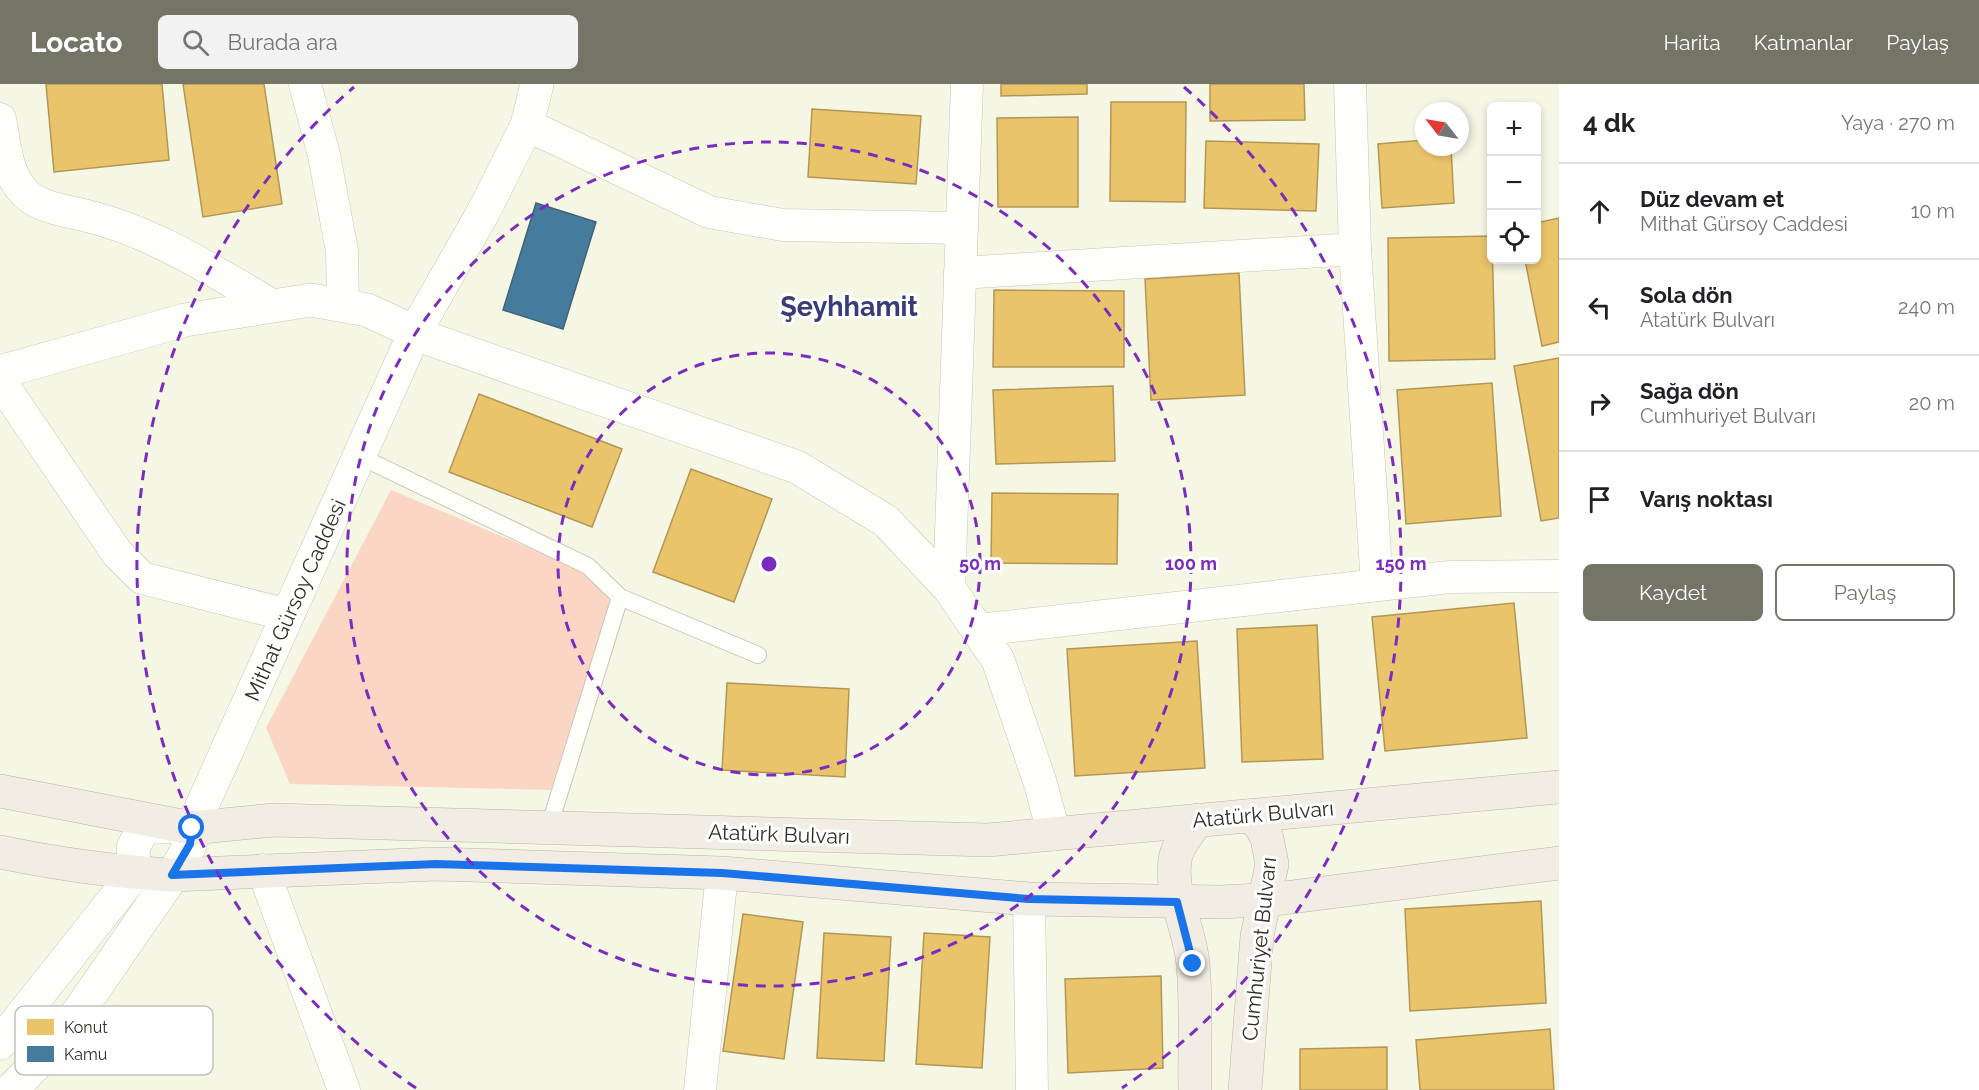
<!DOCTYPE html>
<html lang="tr">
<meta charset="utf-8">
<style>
body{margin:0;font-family:Raleway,sans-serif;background:#f2f2f2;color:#202124}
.controls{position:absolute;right:18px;top:18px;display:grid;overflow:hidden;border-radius:9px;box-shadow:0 3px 9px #0003}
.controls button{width:54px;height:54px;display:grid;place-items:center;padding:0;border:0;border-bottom:2px solid #e0e0e0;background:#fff;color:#202124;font:30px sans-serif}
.compass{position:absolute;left:1415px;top:18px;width:54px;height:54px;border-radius:50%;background:#fff;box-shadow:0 3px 9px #0003;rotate:301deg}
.stop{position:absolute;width:18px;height:18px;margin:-14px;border:4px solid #1a73e8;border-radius:50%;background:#fff}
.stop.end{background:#1a73e8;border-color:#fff;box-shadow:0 2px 6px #0008}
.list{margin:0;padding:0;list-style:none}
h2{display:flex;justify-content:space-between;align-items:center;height:78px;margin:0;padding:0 24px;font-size:26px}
h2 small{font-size:20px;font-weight:400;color:#757577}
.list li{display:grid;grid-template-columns:39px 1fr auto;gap:18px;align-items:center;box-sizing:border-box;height:96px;padding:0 24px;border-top:2px solid #e0e0e0}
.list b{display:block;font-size:22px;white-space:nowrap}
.list p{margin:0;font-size:20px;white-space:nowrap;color:#757577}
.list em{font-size:20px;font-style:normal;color:#757577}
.actions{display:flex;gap:12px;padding:18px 24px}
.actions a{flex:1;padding:14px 0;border:2px solid #757567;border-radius:9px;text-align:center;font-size:21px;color:#757567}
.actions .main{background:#757567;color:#fff}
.icon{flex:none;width:33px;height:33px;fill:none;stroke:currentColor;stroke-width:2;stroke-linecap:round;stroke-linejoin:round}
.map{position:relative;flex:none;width:1559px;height:1006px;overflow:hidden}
header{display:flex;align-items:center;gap:36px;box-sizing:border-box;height:84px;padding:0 30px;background:#757567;color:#fff}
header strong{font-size:28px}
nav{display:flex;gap:33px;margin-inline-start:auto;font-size:21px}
.search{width:420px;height:54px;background:#f2f2f2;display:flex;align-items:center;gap:15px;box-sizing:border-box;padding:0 21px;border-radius:9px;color:#757577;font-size:22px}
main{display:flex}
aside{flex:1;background:#fff}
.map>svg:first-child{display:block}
.green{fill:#fbd6c5}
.homes{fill:#e9c46a;stroke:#b29755;stroke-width:1.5}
.public{fill:#457b9d;stroke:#3f6478;stroke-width:1.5}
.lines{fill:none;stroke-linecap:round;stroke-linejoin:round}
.service-casing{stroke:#c7c6b8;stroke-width:18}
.minor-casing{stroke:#c7c6b8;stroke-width:33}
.tertiary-casing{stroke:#c7c6b8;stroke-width:34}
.secondary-casing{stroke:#c7c6b8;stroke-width:34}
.primary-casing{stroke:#bdb4a1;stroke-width:34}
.service{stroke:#fefefb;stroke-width:16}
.minor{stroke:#fefefb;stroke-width:32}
.tertiary{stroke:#fefefb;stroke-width:33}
.secondary{stroke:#fefefb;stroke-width:33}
.primary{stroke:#f1ede4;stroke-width:33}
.route{stroke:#1a73e8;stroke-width:8}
.ring{fill:none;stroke:#7b2cbf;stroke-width:3;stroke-dasharray:10 8}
.labels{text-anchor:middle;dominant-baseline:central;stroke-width:6;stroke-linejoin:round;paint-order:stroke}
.street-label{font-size:21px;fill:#302f23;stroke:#fff}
.district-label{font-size:27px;font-weight:bold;fill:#393c78;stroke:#fff}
.key{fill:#fff;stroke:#c1c1bd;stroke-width:1.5}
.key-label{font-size:16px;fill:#302f23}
.centre{fill:#7b2cbf;stroke:#fff;stroke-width:3}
.ring-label{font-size:18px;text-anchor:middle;font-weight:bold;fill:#7b2cbf;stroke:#fff;stroke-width:6;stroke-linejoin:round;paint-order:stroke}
</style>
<header>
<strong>Locato</strong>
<div class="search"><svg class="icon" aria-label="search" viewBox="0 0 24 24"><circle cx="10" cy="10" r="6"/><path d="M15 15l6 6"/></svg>Burada ara</div>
<nav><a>Harita</a><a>Katmanlar</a><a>Paylaş</a></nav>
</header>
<main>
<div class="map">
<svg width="1559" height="1006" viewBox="0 0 1559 1006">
<rect width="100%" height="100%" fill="#f6f6e5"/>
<!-- green -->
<path class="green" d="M391,406L616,500L551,706L290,700L266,644Z"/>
<!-- homes -->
<g class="homes">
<path d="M46,0H162L169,76L54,88Z"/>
<path d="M183,0H264L282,120L203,133Z"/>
<path d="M1001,0H1087V10L1001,12Z"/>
<path d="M1210,0H1304L1305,36L1210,37Z"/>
<path d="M1111,18H1186L1185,118L1110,117Z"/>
<path d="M812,25L921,32L916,100L808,93Z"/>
<path d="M1078,33V123H998L997,34Z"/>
<path d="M1424,56V63H1451L1454,119L1382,124L1378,60Z"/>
<path d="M1206,57L1319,60L1316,127L1204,124Z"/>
<path d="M1559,134V258L1542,262L1525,176H1536V139Z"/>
<path d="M1492,152L1495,275L1389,277L1388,154Z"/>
<path d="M1239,189L1245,311L1151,316L1145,195Z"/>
<path d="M994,206L1124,207V283H993Z"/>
<path d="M1559,274V434L1541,437L1514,282Z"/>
<path d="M1492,299L1501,432L1406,440L1397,306Z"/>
<path d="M1113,302L1115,377L996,380L993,306Z"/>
<path d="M479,310L622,365L592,443L449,388Z"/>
<path d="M691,385L772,415L734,518L653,488Z"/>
<path d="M992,409L1118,410L1117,480L991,479Z"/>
<path d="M1514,519L1527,654L1385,667L1372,533Z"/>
<path d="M1317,541L1323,675L1242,678L1237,545Z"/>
<path d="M1197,557L1205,684L1075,692L1067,565Z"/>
<path d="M727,599L849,605L845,693L722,686Z"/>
<path d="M1541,817L1546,919L1410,927L1405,825Z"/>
<path d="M743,830L803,838L784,975L723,967Z"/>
<path d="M824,849L891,853L884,977L817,974Z"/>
<path d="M924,849L990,853L982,984L916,980Z"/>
<path d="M1161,892L1163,984L1068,989L1065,895Z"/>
<path d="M1550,945L1554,1006H1420L1416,956Z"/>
<path d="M1387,963V1006H1300V965Z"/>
</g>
<!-- public -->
<path class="public" d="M536,119L596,138L563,245L503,226Z"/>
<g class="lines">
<!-- service casing -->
<g class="service-casing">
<g id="service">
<path d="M359,372L588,482L620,513L758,571"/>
<path d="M549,743L620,513"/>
</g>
</g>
<!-- minor casing -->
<g class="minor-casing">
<g id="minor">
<path d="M305,0L324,71L342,167L343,222"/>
<path d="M1350,0L1355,165L1377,501"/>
<path d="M0,35C5,60 6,89 24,108C38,124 68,127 87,132C154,148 215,188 273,222"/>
<path d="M527,41L709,128L783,141L962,144"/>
<path d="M960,189L1355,165"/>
<path d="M0,297L117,469L142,494L288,531"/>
<path d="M949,504L967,0"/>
<path d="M978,546L1450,493L1559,492"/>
<path d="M263,786L344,1006"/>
<path d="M1029,815L1032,1006"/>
<path d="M700,1006L722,789"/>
</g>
</g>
<!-- tertiary casing -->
<g class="tertiary-casing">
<path id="tertiary" d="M0,288L185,236L311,216L367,226L432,256L797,383L886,437L949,504L998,576L1040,698L1054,750"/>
</g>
<!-- secondary casing -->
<g class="secondary-casing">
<g id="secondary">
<path d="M0,959L135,789L133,764L144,743H181"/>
<path d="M11,1006L57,959L173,791L190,761L192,744L415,248L485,125L527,41L537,0"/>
</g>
</g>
<!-- primary casing -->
<g class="primary-casing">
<g id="primary">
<path d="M0,707L192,744L274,736L988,756L1559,703"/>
<path d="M0,768C57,780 114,788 173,791L436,780L722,789L1029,815L1221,818L1276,815L1559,779"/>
<path d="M1195,1006C1194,965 1197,922 1193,880C1190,845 1170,812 1175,776C1177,761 1189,748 1198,736"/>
<path d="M1245,1006L1257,852L1272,780L1267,754L1260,741L1249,732"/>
</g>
</g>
<!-- service -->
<use href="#service" class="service"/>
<!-- minor -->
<use href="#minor" class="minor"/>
<!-- tertiary -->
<use href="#tertiary" class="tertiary"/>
<!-- secondary -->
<use href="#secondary" class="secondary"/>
<!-- primary -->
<use href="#primary" class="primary"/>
</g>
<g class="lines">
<!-- route -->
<path class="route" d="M192,744L190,760L172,791L436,780L722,789L1029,815L1177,818L1193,880"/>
</g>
<!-- distance rings -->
<g class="ring">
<circle cx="769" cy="480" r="211"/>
<circle cx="769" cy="480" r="422"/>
<path d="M416 1004A632 632 0 0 1 354 3M1184 3A632 632 0 0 1 1122 1004"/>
</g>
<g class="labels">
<!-- street labels -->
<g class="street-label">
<text transform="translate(295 516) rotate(-66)">Mithat Gürsoy Caddesi</text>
<text transform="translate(1263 730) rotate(-5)">Atatürk Bulvarı</text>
<text transform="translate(779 750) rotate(2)">Atatürk Bulvarı</text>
<text transform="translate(1259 865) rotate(-84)">Cumhuriyet Bulvarı</text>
</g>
<!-- district labels -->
<g class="district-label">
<text x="849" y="222">Şeyhhamit</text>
</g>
</g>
<!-- legend -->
<rect x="15" y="922" width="198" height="69" rx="9" class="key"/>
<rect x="27" y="935" width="27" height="16" fill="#e9c46a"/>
<rect x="27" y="962" width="27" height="16" fill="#457b9d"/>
<g class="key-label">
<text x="64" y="949">Konut</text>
<text x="64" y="976">Kamu</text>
</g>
<circle cx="769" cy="480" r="9" class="centre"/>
<g class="ring-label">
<text x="980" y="486">50 m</text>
<text x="1191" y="486">100 m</text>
<text x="1401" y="486">150 m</text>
</g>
</svg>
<div class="controls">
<button>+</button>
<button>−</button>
<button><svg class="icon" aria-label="locate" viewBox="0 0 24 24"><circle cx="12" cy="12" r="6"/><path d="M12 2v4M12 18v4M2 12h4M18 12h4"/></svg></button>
</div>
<svg class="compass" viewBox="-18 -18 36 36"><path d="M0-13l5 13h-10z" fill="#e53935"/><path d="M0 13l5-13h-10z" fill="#757577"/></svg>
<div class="stop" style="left:192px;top:744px"></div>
<div class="stop end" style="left:1193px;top:880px"></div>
</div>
<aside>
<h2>4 dk<small>Yaya · 270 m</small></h2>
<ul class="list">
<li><svg class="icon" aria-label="ahead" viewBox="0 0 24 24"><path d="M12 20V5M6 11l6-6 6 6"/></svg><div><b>Düz devam et</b><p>Mithat Gürsoy Caddesi</p></div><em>10 m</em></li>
<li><svg class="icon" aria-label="left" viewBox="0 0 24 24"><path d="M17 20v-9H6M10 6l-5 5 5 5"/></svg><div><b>Sola dön</b><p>Atatürk Bulvarı</p></div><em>240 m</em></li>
<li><svg class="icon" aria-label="right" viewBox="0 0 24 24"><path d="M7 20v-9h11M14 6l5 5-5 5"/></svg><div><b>Sağa dön</b><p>Cumhuriyet Bulvarı</p></div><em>20 m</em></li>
<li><svg class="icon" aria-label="arrive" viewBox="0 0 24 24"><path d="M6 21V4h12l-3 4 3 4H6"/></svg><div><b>Varış noktası</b></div></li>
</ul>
<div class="actions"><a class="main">Kaydet</a><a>Paylaş</a></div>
</aside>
</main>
